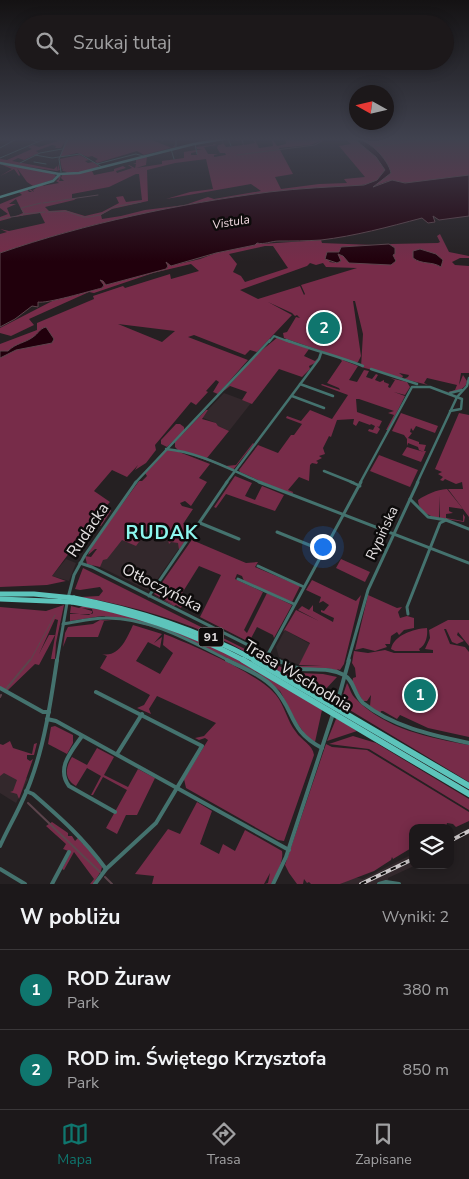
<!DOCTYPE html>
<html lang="pl">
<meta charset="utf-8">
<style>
body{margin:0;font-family:"Nunito Sans",sans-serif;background:#252123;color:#f1f3f6}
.controls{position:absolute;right:15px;bottom:15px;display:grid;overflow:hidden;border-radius:10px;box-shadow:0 2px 12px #0003}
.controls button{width:45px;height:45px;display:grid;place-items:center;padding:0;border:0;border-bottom:1px solid #3a3739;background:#1c181a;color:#f1f3f6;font:25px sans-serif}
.compass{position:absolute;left:349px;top:85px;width:45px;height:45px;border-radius:50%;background:#1c181a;box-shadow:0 2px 12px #0003;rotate:278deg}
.you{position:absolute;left:322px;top:546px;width:18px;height:18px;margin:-12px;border:4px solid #fff;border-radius:50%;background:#1a73e8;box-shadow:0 0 0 8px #1a73e833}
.badge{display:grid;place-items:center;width:32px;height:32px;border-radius:50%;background:#0f766e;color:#fff;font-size:16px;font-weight:700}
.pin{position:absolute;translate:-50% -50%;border:2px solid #fff;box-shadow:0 1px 5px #0006}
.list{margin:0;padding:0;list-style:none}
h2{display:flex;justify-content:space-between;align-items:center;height:65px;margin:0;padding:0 20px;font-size:21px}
h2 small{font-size:16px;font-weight:400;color:#a0a0a2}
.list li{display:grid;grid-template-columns:32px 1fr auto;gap:15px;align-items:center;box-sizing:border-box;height:80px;padding:0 20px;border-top:1px solid #3a3739}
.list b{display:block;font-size:19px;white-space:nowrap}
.list p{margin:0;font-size:16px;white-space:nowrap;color:#a0a0a2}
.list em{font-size:16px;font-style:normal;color:#a0a0a2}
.icon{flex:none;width:28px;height:28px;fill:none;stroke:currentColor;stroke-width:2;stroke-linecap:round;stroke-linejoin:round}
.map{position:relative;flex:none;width:469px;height:884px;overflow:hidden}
.search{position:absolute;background:#1c181a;box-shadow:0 2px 12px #0003;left:15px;right:15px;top:15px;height:55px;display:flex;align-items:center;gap:12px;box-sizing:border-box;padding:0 18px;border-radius:28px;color:#a0a0a2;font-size:19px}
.sheet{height:225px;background:#1c181a}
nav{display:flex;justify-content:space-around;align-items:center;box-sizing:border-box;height:70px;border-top:1px solid #3a3739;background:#1c181a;font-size:14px;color:#a0a0a2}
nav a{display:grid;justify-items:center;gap:2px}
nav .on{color:#0f766e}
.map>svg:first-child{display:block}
.built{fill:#33282c}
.green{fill:#772c49;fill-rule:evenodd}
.water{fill:#21000c;stroke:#5c444c}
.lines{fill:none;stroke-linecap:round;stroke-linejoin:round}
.stream-far1{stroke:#5c444c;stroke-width:1}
.stream{stroke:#5c444c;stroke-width:2}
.street-far4{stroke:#44726e;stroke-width:1}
.street-far3{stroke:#44726e;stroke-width:2}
.street-far2{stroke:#44726e;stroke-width:2.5}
.street-far1{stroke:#44726e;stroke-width:3}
.street{stroke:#44726e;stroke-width:4}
.secondary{stroke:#53a099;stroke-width:2.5}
.primary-far1{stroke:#5dc4bb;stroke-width:5}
.primary{stroke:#5dc4bb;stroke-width:6}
.rail-casing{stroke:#cbc6c8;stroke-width:4}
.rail{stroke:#0d0b0b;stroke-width:2;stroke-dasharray:5.5;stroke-linecap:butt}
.primary-bridge{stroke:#5dc4bb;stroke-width:5}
.labels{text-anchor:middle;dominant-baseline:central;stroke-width:5;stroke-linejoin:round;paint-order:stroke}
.far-water-label{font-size:12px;font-style:italic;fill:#f1d9e0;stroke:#0d0b0b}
.shield{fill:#0d0b0b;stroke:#a4a1a2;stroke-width:1}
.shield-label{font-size:12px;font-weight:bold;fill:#e5e1e2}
.street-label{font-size:14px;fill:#e5e1e2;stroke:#0d0b0b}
.near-street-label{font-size:16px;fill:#e5e1e2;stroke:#0d0b0b}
.district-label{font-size:19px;font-weight:bold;letter-spacing:1px;fill:#8df7ee;stroke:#0d0b0b}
</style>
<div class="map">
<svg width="469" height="884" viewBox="0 0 469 884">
<rect width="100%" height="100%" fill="#252022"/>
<!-- built -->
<g class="built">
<path d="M224,393L251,403L229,431L218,426L216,423L201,417Z"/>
<path d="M148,528L182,544L149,591L94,564L112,535Z"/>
<path d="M66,559L76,563L69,581L52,576Z"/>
<path d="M285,630L310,644L300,665L279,657L276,647Z"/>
<path d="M0,762L28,779L16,803L0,793Z"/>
<path d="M413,854V865H416L388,878L389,884H340L354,877L363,879Z"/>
</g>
<!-- green -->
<g class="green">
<path d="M50,138H147L172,148L175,145V147L144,155L137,151L97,163L95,161L98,159L92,156L88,157L77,153L60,157L65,141L61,148H55L56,146L52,145L36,151L39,153L24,160L18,158L12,161L54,169L57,166L58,171V164L60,170L57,171L0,163V159L7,160L32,149L28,147L33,145L39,147L58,141Z"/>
<path d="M234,138H241L244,145L255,143L253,138H254L259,148L273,146L272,139L277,146L286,144L285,139L328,138L310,145L279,148L293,174L275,177L281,189L319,184L347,183L344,179L365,177L339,146L351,144L344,138H469V189L388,181L369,188L366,184C338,192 298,188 267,193C177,206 87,223 0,253V234L7,232L0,229L9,231L45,223L40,213L14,217L23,213L16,199L9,204H16L7,208L11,218L0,221V217L8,214L0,208V204L22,195L19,192L27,189L29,192H32L29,190L30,189L34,192L33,190L39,186L48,183L42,186L59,183L56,181L59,179L58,178L59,176H61L59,181H64L61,178L62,175L67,172L62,171L64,168L62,170L60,159L80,155L89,160L85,161L88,163L93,162L99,166L92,171L94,175L114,171V169L123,166L126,168L116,171L117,173L132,168L128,165H129L135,168L136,164H133L136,163V159L147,156L146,165L136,168L162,164V161L184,158V152L196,150V152L191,153V155H197V150L203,149H197L196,147L213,145V144L217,145L204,147L208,154H218L214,155V157L226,155L225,153H220L217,148L218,145L223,144L222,141L226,147L243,145L241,140L236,141ZM206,159L213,189L190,192L166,199L251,184L261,191L214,199L208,197L185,205L145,210L121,216L102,219L101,215L112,209L148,201L147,170L175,163ZM136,174H139L142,200L126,202L123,196L116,197L119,203L102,212L85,216L65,210L49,211L45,207L74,200L77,198H72V194L109,187Z"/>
<path d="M0,164L53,173L56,176L52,180L33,186L27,182L17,168L20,175L19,176L14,169L0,176L12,169Z"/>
<path d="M440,234L449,252L469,256V258H460L452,262L455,265L469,266V373H461L459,385L463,375L467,381L466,385C461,391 452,394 444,391L448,392L455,390L457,385L427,378L424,383L428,385L404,379L408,377L409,375L399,373L403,376L402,378L361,367L363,334L355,301H353L361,356L358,362L356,363L284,338L283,333L287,332L296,317L300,318L297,315L295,316L292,313L268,302L292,315L257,352L250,350L245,355L194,335L188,337L248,360L218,394L213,392L219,382L216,380L206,391L208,392L196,405L191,402L155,445L156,450L146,463L135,470L138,465L127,477L112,470L94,491L110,502L98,515L108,506H110L111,511L101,526L94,524L93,521L52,576L66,581L47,585L0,587V344L37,330V323L94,299L93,296L123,286L125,288L170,274L171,279L199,271L191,264L153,273L94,293L89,292L29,319L34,325L11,336L0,333V328L60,297L102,288L104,286L100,280L103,281L106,285L166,269L168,267L166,262H168L170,266L200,259L216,253L255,245L257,242L261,244L321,240L322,243L373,245L341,247L339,252L329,262L337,263L341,261L337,254L343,256L393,255L395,248L389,244L438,243L440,242L437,236ZM265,246H273L288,268L245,282L241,276L233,272L237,264L229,254ZM310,263L316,265L323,263L326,267L357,268L301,285L305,294L304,295L300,286L258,299L240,290L307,266ZM118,324L175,331L162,342Z"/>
<path d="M278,337L309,349L304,356L315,361L319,357L315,363L309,366L310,369L302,377L279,369L252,404L242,400L247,392L230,386L224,391L256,355Z"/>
<path d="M340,359L358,366L349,380L357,382L364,370L369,371L366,377L372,379L376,374L378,375L375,380L380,382L384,380V382L389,384L388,387L390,388L395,380L390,378L407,382L410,387L405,395L394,392L405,396L388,430H386L394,415L388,413L394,411L359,399H356L357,412L382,421L379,427L377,426L380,429L377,434L368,431L369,429L373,430L375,426L371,424L370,425L359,421L356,426L353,424L354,419L337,420L331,437L329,436L323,448L325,454L319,456L322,458L316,461L318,462L317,464L312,463L310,465L309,481L299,477L288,490L293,492L292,495L240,472L239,470L258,445L278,453L291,435H294L302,424L286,418L287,416L301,421L310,410L332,419L348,395L321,385L322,384L340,390L339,388L327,383L342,361Z"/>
<path d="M206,410H208L202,419L216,423L218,426L229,431L207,458L226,466L236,465L253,443L254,444L233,470L178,450L175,447V442Z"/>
<path d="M401,413L438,426L435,433L416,426L413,431L411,428L410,432L412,433L408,438L419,442V444L426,445L424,451H426L421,462L402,455L407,447L424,452L419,450L418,447L408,443L407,446V439L404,435L392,431Z"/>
<path d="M459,413L469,415V517L448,489H463L462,482L456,484L445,479L443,481L440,480L443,477L438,474L442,472L435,469Z"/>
<path d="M176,424H180L184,427V431L167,447L161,444V440Z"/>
<path d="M167,450H174L210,464L199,478L207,482L191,506L185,501L180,503L182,506L193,509L183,524L193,529L179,550L178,543L171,542L169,544L168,540L159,539L147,531L136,546L122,540L107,559L103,560L100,567L87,564L85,556L91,557L97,549H95L88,555L91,547L139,481H142L147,476L145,473Z"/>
<path d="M379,455L418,470L410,487L370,471Z"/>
<path d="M235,476L252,483L245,496L255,500L262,486L284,495L275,511L226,494L216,508L214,507Z"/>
<path d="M447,489L463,509L449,507V511L453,513L446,514V518L463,521V514L465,517L464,522L440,518L439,496V518C429,517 418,510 418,500C427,494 436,490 447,489Z"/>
<path d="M198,531L192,540L246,563L258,562L255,567L300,586L292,602L244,581L242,576L237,574L235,579L263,592L244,630L247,633L267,593L292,605L274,638L273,635L257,627L249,642L200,617L221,575L199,566L179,598L181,599L178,604L182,606L181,608L176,605L174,606L153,595L174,605L154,594Z"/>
<path d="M341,559L370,572L365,582L336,568Z"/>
<path d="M83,568L283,668L298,673L306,685C279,675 256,657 231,644C183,620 133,606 80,597L99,596L103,591L100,587L80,590L75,589Z"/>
<path d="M312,580L356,601L361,595L344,664L340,670L337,669L339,671L327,668H301L299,666H322L299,665L310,643L285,630L283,632L296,610L319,621L298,610L302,606L309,610L313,605V611L333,622L334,618L321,612V610L324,611L329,605L323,601L319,603L321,597L306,590Z"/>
<path d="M368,595L397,608L402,607L398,612L400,618L407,616L414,618V628L404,630L399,635L397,632L391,636L390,644H385L387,647L375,651L363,648L355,650Z"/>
<path d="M64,605L56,643L55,659H51L58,620L55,619L39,654L49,635H55L39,665L35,664L7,691L0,687V607L46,611Z"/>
<path d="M71,606L79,608L83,606L147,620L234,656L322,710L315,742L307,737L297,723L280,691L258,673L177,634L121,618L102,616L70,621V614H92L93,613L92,609L82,608L92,611V613L89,615L70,613Z"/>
<path d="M100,620L112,621H104L98,637H67L63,647L65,633L68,627L93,624Z"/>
<path d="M448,620H469V646L458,632L457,635L464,641L457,644L452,642L446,629H444L450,644L465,647L469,652V737L428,728L400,715L397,719L383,711H381L380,714L370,706L371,695L367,701H363L352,683L353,678L356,677L355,668L352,663L354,651L368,653L385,650L394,653H433V650L425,649L430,638L429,630Z"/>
<path d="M133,625L162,634L154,643L162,637L160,648L148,642L136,661L160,674L173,653L163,645L164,634C191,644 259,674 276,695C285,706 287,721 296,732C301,740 313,745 314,755L284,841L278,840L186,788L184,779L208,740L205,738L199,740L195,738L204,736L216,723L157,696L149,709L151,714L137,708L144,705L150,695L100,668L107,656L102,654C119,658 127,638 133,625Z"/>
<path d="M427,628C428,636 426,645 419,649L420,651H395L391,649C394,635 413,629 427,628Z"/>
<path d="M299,673L323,674L337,677L323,692L306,683Z"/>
<path d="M347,683C350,688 351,695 356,699C385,729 430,738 469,745V782L343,706L341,701Z"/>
<path d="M336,719H338L357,731L327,741Z"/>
<path d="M55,726L73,735V743L67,754L48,744L51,727Z"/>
<path d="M353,736L376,743L469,799V810L369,749L329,744Z"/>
<path d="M10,741L13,748L32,754L34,744L37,743L34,755H27V759L30,761L33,759L19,799L17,794L10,792L13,791L17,780L4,773L0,776V744L3,745Z"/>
<path d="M326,744L332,747L367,750L469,812V821L456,827L453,824L447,823L446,828H413V847L393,859L392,857L391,860L374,871L340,884H311L309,882L307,883L304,879L303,884H297L289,873L285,865Z"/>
<path d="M97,748L114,757L104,775L128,787L138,769L155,778L137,815H126L117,834L106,828L127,790L103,777L93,795H91L101,776L87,768L76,786C64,779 65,768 72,757L87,765Z"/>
<path d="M197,802L212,811L200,844L219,854L223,844L235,851L245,830L282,851C284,862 276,874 271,884H265L268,883L270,873L264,884H152L154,876L135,874L168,829L180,834Z"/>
<path d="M52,822L68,833V836H72L75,841L78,838L83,844L84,843L102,867L101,871L93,884H90L94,879L74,852L64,870L62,869L71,852L63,849L66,844L46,826Z"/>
</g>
<!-- water -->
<g class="water">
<path d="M353,138C368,138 388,159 391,173L373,187L392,180L405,183L469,175V216L439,220L433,216L435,222L428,223L422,218C388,227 355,236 321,240C306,241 292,241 279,241C271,241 264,245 257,243L255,245L216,253L171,266L166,262L168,266L166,269L106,285L103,281L100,280L104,285L102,288C90,291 46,304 38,302V307L32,306L15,319L0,327V253C87,223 178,204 269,192C301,188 332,187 364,185L377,180L385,170L376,157Z"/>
<path d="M389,244L395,248V254L393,255L396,261L391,265L349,263L343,256L338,254L341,261L337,263L325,259L327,252H339L341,247Z"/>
<path d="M420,249L436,254L443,260L441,267C432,261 422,265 413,258V251Z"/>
<path d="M46,327L54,339L52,343L16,350L0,358V351H8C16,343 25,343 33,337C39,333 39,329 46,327Z"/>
</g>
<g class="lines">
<!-- stream-far1 -->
<g class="stream-far1">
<path d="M453,138L458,142"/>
<path d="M423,140L439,138"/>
<path d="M416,141L422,140"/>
<path d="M376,146L415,141"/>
<path d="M237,155L315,145L327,138"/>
<path d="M43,203L98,195"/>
<path d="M48,212L66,211L83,217H89L100,215L114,207L141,202"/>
<path d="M24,214L45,212"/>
<path d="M0,219L23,215L24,213L21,208L41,203"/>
<path d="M30,661L55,615"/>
</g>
<!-- stream -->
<g class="stream">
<path d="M6,689L30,660"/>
<path d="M0,697L1,695"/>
<path d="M28,803L100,872"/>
<path d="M105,877L112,884"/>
</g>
<!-- street-far4 -->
<g class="street-far4">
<path d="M25,138L38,142"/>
<path d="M176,138V148"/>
<path d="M180,138L213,140"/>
<path d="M228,138L231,146"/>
<path d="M241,138L243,143"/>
<path d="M282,138L285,139"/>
<path d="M290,138L293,140"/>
<path d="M162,141L164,138"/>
<path d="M195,144L197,154"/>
<path d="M0,148L18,138"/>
<path d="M171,149L174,159"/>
<path d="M35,155L52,158L80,154L102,167"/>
<path d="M0,158L47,138"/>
<path d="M34,162L46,164"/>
<path d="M20,163L40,153L62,149"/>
<path d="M97,164L136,154L143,156"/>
<path d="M61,172L59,159L68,138"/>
</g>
<!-- street-far3 -->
<path class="street-far3" d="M269,342L274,336L290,342"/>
<!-- street-far2 -->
<g class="street-far2">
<path d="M286,340C312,350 338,356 363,366"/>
<path d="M371,369L417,384"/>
<path d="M300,384L333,396"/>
<path d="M450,393L462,390"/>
<path d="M292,396L324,408"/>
<path d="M166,449C199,452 231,470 262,483"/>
<path d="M324,471L354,483"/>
<path d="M135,483L270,340"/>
<path d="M226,483L319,359L321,353"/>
<path d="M360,483L412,387H430L462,399L461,409L450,411"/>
<path d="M417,483L457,397L467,386L469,378"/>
</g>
<!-- street-far1 -->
<g class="street-far1">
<path d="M259,482L469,563"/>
<path d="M351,482L360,486"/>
<path d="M410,499L428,517L446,520L469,529"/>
<path d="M200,523L239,539"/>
<path d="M277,532L324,551"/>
<path d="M80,563L92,567L280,661"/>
<path d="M258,566L304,587"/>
<path d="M238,579L294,604"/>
<path d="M149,596L227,482"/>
<path d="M68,598L74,575L85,555L136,482"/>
<path d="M408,614L407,607L440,523L446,520"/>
<path d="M63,624C77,622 91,618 105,618C149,617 192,642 230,661"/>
<path d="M267,656L361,482"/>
<path d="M57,661L67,603"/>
<path d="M348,661L368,590L418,482"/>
</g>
<!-- street -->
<g class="street">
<path d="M227,660C243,668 262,675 274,688C296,712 288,730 322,748"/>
<path d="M277,660C286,664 293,668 302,669C316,670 331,668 344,675C354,680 354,695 363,703C393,727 432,735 469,743"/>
<path d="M0,688L43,712H49"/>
<path d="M336,707L349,660"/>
<path d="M47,719L56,721L289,850"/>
<path d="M82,736C71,752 56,768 69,786L115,812"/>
<path d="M117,754L142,714"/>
<path d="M26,791L33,794C62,819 83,838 106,869"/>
<path d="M0,846C10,824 23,803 31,780C45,742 51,700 57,660"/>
<path d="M0,869L25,884"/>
<path d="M52,884L69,852"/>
<path d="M95,884L106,869L156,823L202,746L96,692"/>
<path d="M273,884L286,857L333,714"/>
<path d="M379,884L386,882L399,884"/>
</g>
<!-- secondary -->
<g class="secondary">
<path d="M0,163L59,174L79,173L194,144L229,138"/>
<path d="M0,197L53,181L60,174"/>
</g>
<!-- primary-far1 -->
<g class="primary-far1">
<path d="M74,598C139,610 198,630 257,661"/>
<path d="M72,602C134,612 190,632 245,661"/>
</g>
<!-- primary -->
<g class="primary">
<path d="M243,660L469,794"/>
<path d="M254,660L469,786"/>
</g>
<!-- rail casing -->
<g class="rail-casing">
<g id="rail">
<path d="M450,841L469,831"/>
<path d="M361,884L413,859"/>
</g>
</g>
<!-- rail -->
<use href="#rail" class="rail"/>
<!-- primary-bridge -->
<g class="primary-bridge">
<path d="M0,594H34L74,598"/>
<path d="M0,599L72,602"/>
</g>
</g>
<!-- sky -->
<linearGradient id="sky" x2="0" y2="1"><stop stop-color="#141213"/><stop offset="0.53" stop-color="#40424f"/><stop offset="1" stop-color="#40424f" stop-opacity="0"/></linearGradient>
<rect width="469" height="262" fill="url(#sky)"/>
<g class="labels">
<!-- far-water labels -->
<g class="far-water-label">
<text transform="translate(231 222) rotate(-9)">Vistula</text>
</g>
<!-- shield labels -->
<rect class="shield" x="198.5" y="627.5" width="25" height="19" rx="4"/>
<g class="shield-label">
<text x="211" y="637">91</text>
</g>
<!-- street labels -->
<g class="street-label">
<text transform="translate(382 533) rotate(-65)">Rypińska</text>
</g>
<!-- near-street labels -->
<g class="near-street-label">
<text transform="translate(88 530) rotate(-56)">Rudacka</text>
<text transform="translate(162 588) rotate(27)">Otłoczyńska</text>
<text transform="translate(298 676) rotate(31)">Trasa Wschodnia</text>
</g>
<!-- district labels -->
<g class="district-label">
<text x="162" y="533">RUDAK</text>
</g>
</g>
</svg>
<div class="controls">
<button><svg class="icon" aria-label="layers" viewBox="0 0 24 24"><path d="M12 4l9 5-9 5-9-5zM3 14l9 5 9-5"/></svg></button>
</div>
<svg class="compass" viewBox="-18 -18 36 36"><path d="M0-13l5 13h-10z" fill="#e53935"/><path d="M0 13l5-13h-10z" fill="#a0a0a2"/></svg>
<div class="you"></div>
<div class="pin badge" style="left:420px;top:695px">1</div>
<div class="pin badge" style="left:324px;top:328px">2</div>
<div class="search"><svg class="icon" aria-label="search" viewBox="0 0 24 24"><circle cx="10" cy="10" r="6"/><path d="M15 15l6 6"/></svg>Szukaj tutaj</div>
</div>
<section class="sheet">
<h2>W pobliżu<small>Wyniki: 2</small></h2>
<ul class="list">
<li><span class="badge">1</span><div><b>ROD Żuraw</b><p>Park</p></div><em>380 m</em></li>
<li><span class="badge">2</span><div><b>ROD im. Świętego Krzysztofa</b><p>Park</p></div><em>850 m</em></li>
</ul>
</section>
<nav>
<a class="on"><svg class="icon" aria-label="map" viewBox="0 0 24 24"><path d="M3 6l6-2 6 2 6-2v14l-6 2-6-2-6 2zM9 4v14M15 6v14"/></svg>Mapa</a>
<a><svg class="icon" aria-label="directions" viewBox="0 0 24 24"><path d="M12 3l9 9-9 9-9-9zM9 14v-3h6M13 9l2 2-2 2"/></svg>Trasa</a>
<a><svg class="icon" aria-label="saved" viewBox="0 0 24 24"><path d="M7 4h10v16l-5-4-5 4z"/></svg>Zapisane</a>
</nav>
